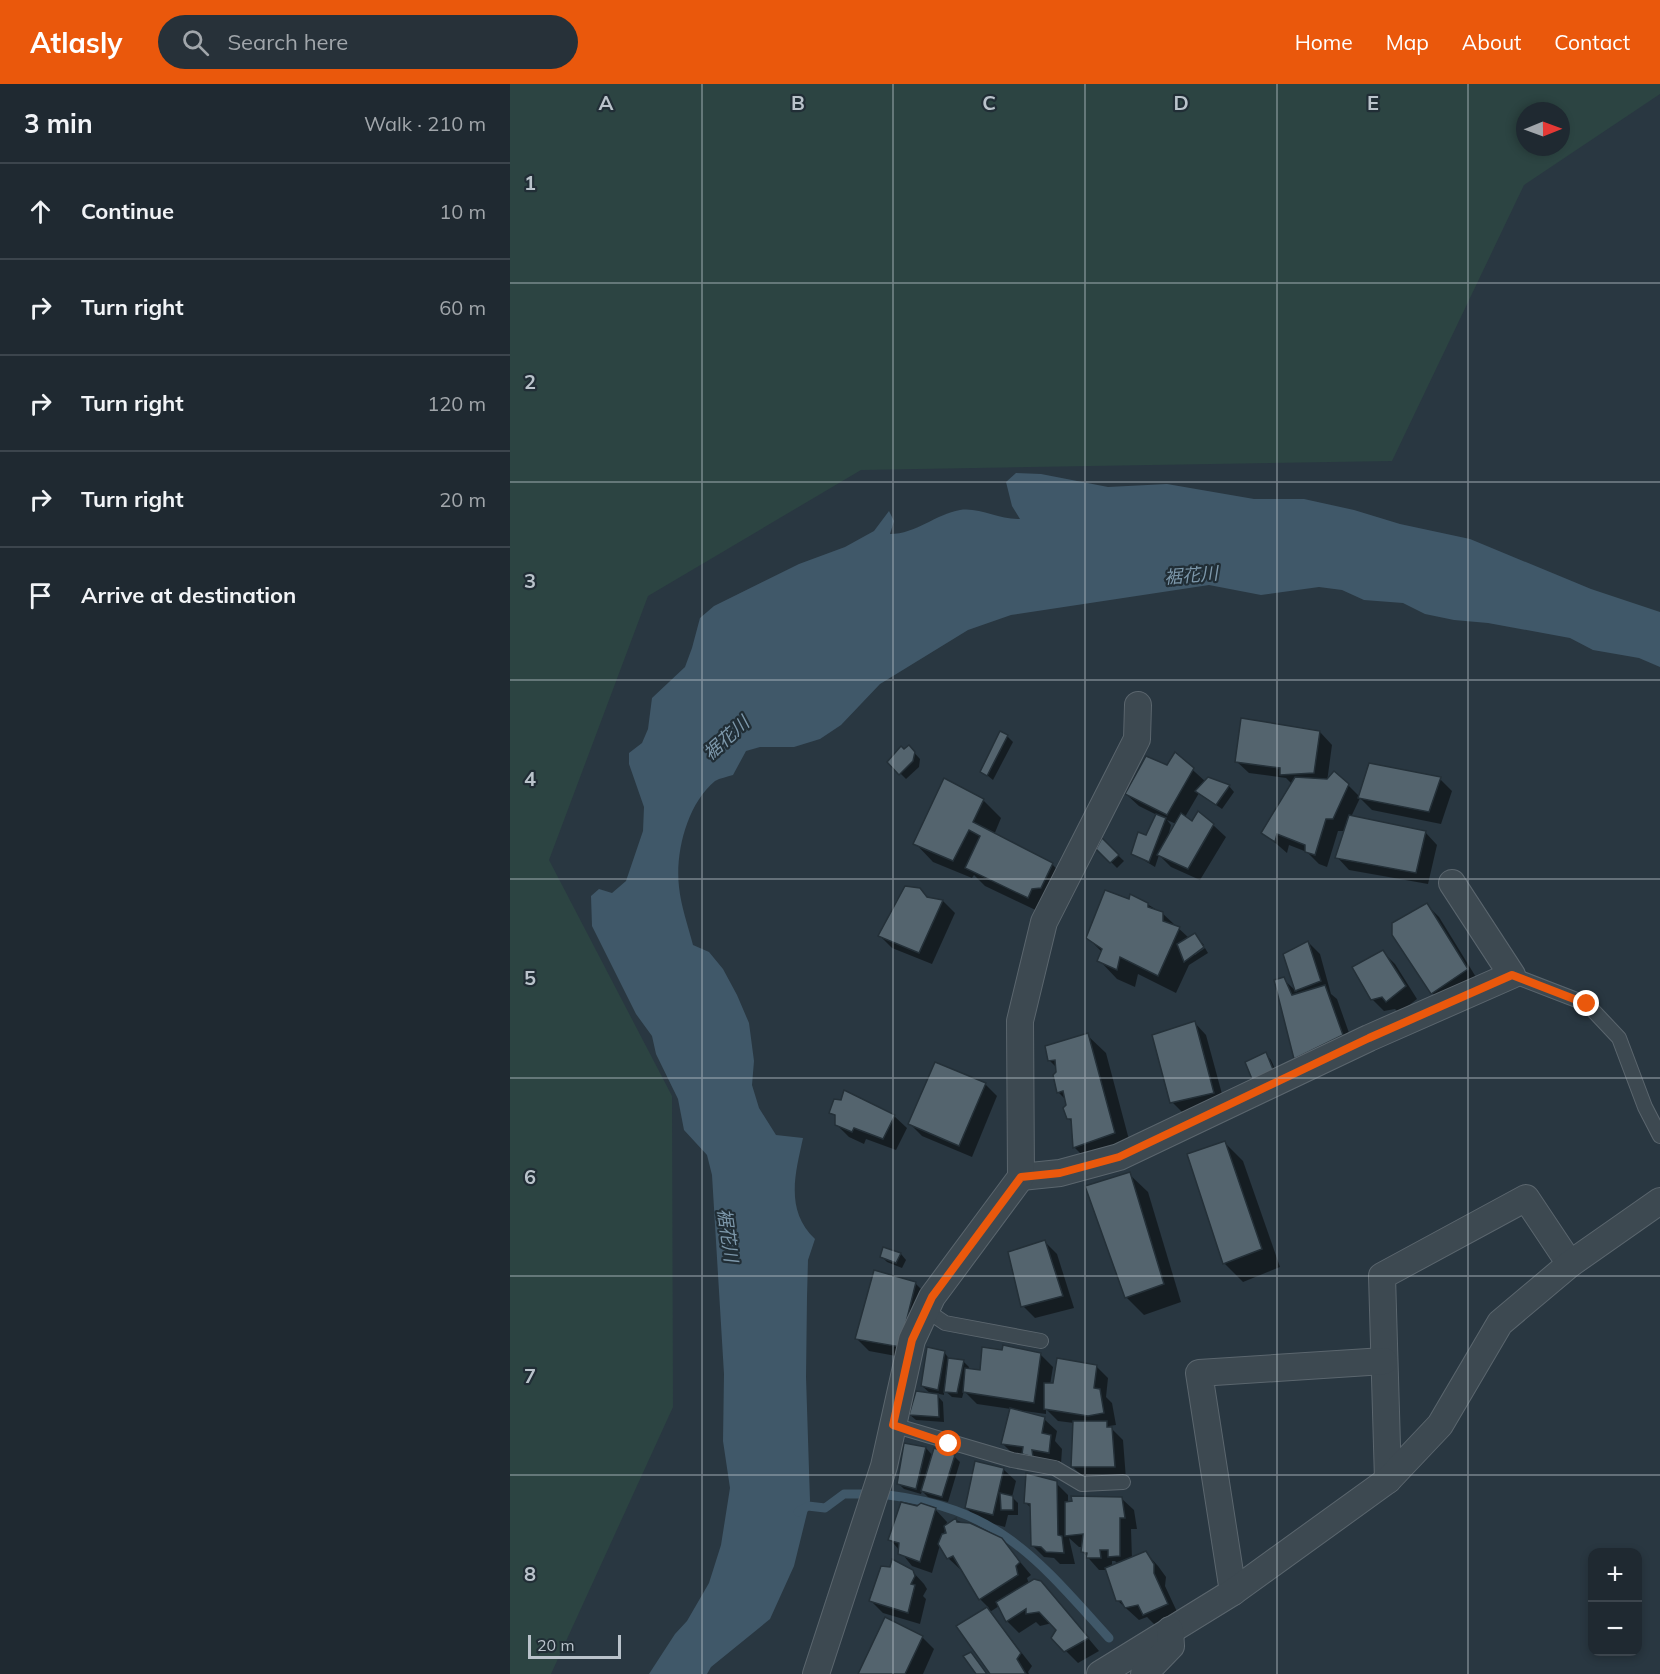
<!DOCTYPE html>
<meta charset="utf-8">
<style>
body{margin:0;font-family:Mulish,"Noto Sans JP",sans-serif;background:#273139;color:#f1f3f6}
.controls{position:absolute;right:18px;bottom:18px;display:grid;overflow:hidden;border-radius:12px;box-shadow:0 3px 9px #0003}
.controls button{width:54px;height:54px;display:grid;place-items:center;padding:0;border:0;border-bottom:2px solid #3c454d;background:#1f2931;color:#f1f3f6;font:30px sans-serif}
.compass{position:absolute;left:1006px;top:18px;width:54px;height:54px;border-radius:50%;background:#1f2931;box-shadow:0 3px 9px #0003;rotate:89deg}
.scale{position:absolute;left:18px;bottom:15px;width:93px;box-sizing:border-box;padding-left:6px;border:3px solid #bac3cb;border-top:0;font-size:16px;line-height:21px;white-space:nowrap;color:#bac3cb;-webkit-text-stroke:4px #212e36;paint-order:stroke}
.stop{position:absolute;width:18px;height:18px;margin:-14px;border:4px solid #ea580c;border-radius:50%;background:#fff}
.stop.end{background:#ea580c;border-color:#fff;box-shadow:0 2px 6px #0008}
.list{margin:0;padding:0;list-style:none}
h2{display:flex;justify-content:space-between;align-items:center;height:78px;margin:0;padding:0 24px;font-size:26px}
h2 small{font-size:20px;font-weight:400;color:#a1a6ab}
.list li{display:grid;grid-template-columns:39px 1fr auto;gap:18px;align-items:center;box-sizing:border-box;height:96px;padding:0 24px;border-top:2px solid #3c454d}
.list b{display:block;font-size:22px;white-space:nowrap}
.list em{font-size:20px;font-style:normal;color:#a1a6ab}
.icon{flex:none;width:33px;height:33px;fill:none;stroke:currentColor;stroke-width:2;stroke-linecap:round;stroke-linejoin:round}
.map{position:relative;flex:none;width:1150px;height:1590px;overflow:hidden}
header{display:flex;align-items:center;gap:36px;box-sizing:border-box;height:84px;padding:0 30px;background:#ea580c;color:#fff}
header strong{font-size:28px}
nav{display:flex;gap:33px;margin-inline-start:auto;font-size:21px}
.search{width:420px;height:54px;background:#273139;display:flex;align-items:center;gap:15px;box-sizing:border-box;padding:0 21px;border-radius:33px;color:#a1a6ab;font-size:22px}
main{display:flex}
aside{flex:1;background:#1f2931}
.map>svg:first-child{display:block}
.green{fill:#2c4442;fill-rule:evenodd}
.water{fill:#405869}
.shadow{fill:#0007;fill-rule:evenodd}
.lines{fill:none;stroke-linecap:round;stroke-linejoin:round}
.stream{stroke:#405869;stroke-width:9}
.building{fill:#54646e;stroke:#243038;stroke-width:1.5}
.lane-casing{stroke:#5b666e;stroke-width:16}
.street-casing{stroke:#5b666e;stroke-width:28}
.lane{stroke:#3d4951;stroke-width:14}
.street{stroke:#3d4951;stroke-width:26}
.route{stroke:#ea580c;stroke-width:8}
.grid{fill:none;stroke:#bac3cb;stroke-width:1.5;stroke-opacity:0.55}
.labels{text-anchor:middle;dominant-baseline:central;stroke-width:4.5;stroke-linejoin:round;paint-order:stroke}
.water-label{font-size:18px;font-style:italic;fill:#7d98ab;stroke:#212e36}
.grid-label{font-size:20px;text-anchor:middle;font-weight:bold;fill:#bac3cb;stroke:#212e36;stroke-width:4.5;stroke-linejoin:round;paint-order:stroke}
</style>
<header>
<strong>Atlasly</strong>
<div class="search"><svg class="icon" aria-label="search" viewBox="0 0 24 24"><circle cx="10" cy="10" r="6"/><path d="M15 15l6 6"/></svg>Search here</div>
<nav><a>Home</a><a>Map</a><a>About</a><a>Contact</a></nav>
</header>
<main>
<aside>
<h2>3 min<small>Walk · 210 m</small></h2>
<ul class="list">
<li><svg class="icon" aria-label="ahead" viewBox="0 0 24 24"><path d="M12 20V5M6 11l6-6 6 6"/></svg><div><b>Continue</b></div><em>10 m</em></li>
<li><svg class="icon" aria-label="right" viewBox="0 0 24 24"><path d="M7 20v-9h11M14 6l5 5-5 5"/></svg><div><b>Turn right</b></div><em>60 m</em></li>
<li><svg class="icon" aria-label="right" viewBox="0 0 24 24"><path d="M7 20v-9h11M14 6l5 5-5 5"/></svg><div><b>Turn right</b></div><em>120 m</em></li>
<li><svg class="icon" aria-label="right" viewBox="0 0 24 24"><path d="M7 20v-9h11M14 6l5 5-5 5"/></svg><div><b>Turn right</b></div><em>20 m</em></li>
<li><svg class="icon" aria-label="arrive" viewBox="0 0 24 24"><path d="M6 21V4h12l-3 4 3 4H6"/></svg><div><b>Arrive at destination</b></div></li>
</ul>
</aside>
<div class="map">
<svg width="1150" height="1590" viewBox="0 0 1150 1590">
<rect width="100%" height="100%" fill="#293741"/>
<!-- green -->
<path class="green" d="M0,0H1150V10L1014,101L882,377L351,386L138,512L39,776L162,1012L163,1323L41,1590H0ZM1015,27H1051V63H1015Z"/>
<!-- water -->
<path class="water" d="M506,389L531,390L598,403L657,400L744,415H794L844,426L890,440L960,455L1081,505L1150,528V583L1129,574L1083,566L1060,554L978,539L944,536L915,530L893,519L854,516L832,506L809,503L751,511L699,501L501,531L458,546L370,600L331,641L310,655L284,663H250L236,667L223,691C217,693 210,694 205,697C177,720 165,769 169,803C171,822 178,842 183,861L199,868L213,885L227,911L239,939L244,977L242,1001L249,1024L266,1051L293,1054C285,1091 275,1126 305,1155L298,1176L297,1213L296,1293L300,1417L284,1482L260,1535L201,1583L197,1590H139L165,1550L177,1537L199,1499L211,1461L220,1404L213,1357L214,1290L202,1091L197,1071L174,1046L168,1015L146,970L142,952L126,930L82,842L81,812L89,805L102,809L116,797L133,747L134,723L119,680V669L132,659L138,645L142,614L175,583L182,564L190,534L204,522L289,480L335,463L364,447L379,427L384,437L380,450C406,450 426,430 450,426C470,423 489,436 510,435L502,422L496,398Z"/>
<!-- shadow -->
<g class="shadow">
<path d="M810,648L822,661L817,698L838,701L850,713L930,695L942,707L931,740L862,726L850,714L841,733L915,748L927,761L918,800L839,786L827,773L836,747H828L817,783L809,780L797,768L779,761L777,769L753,748L782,700L776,694L739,689L726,677Z"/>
<path d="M497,652L503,658L483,696L472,687Z"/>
<path d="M399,663L410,675L409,683L396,695L379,678Z"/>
<path d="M665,670L696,698L719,702L724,708L712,725L689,709L675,733L683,739L703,741L716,753L690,796L661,783L649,771L645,783L622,769L637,753L647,731L629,722L616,710L658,682ZM657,736L666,740L657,756L661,741Z"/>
<path d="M473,716L491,734L484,751L542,780L560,799L536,831L475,802L464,791L462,794L423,778L405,759Z"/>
<path d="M593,757L614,777L607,784L588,765Z"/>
<path d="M418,814L433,817L445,829L422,880L382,864L370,852Z"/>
<path d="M620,818L637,820L652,829L679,854L685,851L694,861L685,867V871L695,864L698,869L679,881L666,909L628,890L625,903L607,895L589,876L592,868L577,853Z"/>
<path d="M917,821L929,833L969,898L934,921L922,909Z"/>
<path d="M798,858L810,870L821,910L827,915L844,963L798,986L786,974L773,895L787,908L775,871Z"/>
<path d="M873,868L885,880L907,915L889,929L885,925L874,927L862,915Z"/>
<path d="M684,938L696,951L715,1021L674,1030L662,1018Z"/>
<path d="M577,951L596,969L622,1067L582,1081L564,1063L563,1039L558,1034L556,1016L548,1008L547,984L539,976Z"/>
<path d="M756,970L761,976L770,996L751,1005Z"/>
<path d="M475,1000L487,1012L462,1073L412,1052L400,1040Z"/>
<path d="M321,1028L384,1032L397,1044L386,1066L356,1055L354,1060L339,1053L326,1040V1033Z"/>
<path d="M715,1059L733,1077L770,1183L733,1198L714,1179Z"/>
<path d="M619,1090L638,1108L671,1218L634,1231L616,1213Z"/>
<path d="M535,1158L547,1170L564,1224L525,1234L513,1222Z"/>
<path d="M374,1165L391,1170L396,1176L392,1184L377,1178L372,1173Z"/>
<path d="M405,1199L418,1212L402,1275L359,1267L347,1255Z"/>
<path d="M434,1268L440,1276L453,1277L459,1283L458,1286L471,1287L530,1270L543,1283L540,1301L586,1282L598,1294L596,1313L602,1319L606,1341L599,1342L613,1356L616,1395L574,1394L562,1382L564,1339L548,1337L536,1325V1330L514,1327V1329L534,1335L547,1347L545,1357L552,1365L551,1380L504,1371L492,1359L501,1325L467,1320L454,1307L452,1314L442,1313L434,1306V1311L425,1309L433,1318L434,1338L406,1336L400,1331L422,1311L412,1302Z"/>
<path d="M416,1364L423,1372H444L450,1378L438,1418L418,1413L412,1407L411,1410L394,1405L388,1399Z"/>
<path d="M493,1385L506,1397L502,1413L508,1419V1431H498L495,1443L469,1436L456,1424Z"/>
<path d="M546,1399L558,1411V1419L611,1414L624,1426L627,1445H621L622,1475L636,1469L648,1482L656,1493L655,1502L669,1532L646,1542L637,1533L629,1536L607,1516L597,1486H589L573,1468V1463H569L559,1454L565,1480H550L544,1474L534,1473L522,1461L521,1424L516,1419ZM602,1477H605L608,1480L602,1483Z"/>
<path d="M425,1425L437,1438L436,1442L446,1436L491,1455L521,1491L517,1494L519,1500L531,1498L589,1567L568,1579L543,1554L548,1546L542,1539L530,1542L526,1538L509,1549L497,1537L489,1522L480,1528L522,1582L518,1588L519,1590H482L448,1543L479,1524L470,1515L453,1485L451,1486L438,1474L430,1461L422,1489L402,1482L380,1455ZM436,1444L438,1451L433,1452Z"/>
<path d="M381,1485L402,1487L414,1500L417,1505L413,1512L416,1515L410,1540L373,1529L361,1517Z"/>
<path d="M412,1553L424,1565L413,1590H350Z"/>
</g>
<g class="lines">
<!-- stream -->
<g class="stream">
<path d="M378,1411C490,1425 528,1476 599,1554"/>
<path d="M288,1428L298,1422L315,1424L334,1410H355"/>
</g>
</g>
<!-- building -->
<g class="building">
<path d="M731,634L810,647L804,689L770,691V684L725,678Z"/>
<path d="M490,647L498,651L477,692L470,688Z"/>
<path d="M399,661L405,668L403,677L389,691L377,678L391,662L394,665Z"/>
<path d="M665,668L684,684L657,731L615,710L636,672L657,681Z"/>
<path d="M859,679L931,693L919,728L848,714Z"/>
<path d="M824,687L839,700L823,735H816L805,771L795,768V761L767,750L765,758L751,749L785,693L817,695Z"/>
<path d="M698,693L720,701L706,721L685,707Z"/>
<path d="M434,694L474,715L463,738L543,779L531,804L522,805L518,814L455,784L470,752L459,746L443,777L403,760Z"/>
<path d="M688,727L704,740L678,785L647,771L671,729L682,737Z"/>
<path d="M646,730L656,734L639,778L621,770L628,748L636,751Z"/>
<path d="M839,731L916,747L906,789L825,774Z"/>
<path d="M592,754L609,771L600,779L586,765Z"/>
<path d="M395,802L410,804L417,813L433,816L409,869L368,852Z"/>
<path d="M595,806L619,815L620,810L638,819V823L653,828V837L670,843L648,892L610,873L607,886L587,877L592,865L576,854Z"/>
<path d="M917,819L958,885L921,910L882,851V839Z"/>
<path d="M685,849L694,863L674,878L667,860Z"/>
<path d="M798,857L811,897L785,907L773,870Z"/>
<path d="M873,866L896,902L876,918L872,913L861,916L842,883Z"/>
<path d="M774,893L782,911L815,901L833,951L784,975L764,896Z"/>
<path d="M685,937L704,1009L660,1019L642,951Z"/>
<path d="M578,949L605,1049L563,1064L561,1035H557L553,1024L556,1021L553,1007L547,1009L543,991L546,988L545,976L538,977L535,962Z"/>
<path d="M756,968L765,990L744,1000L735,978Z"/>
<path d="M425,978L476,999L449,1062L398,1040Z"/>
<path d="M334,1006L385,1031L373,1055L344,1044L342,1048L325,1041V1031L319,1029L324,1015L331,1016Z"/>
<path d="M715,1057L752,1165L713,1180L677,1070Z"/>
<path d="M620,1088L654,1200L615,1214L575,1102Z"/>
<path d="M535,1156L553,1212L511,1223L498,1168Z"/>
<path d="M373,1163L391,1169L386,1179L370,1173Z"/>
<path d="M364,1186L406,1198L390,1263L345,1255Z"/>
<path d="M493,1261L531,1269L524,1319L453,1308L455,1284L470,1286L472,1263L492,1266Z"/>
<path d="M417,1263L435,1267L428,1306L411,1302Z"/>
<path d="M438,1274L454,1276L447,1309L434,1308Z"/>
<path d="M547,1274L587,1281L584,1304L590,1305L594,1329L578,1332L534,1325V1299H543Z"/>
<path d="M406,1307L428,1310L429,1333L399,1331Z"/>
<path d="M500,1324L535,1333L532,1349L541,1351L539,1369L522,1366L523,1373L512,1370L513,1363L491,1360Z"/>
<path d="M563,1337H597V1343H602L605,1383H561Z"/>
<path d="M394,1359L416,1363L406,1405L387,1400Z"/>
<path d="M424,1364L445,1371L432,1413L411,1407Z"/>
<path d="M465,1377L494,1384L483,1431L455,1424Z"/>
<path d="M516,1389L547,1397L548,1451L552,1452L554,1469L536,1468L531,1463L521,1462L520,1420L514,1419Z"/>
<path d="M490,1409L503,1412V1426H491Z"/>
<path d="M561,1412L612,1413L615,1434H610V1472L598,1473V1466H590L591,1474H576L577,1469L571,1468L573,1450L555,1452V1418L562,1417Z"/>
<path d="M391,1418L407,1422L411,1419L426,1424L410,1478L388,1470L389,1459L378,1456Z"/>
<path d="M446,1434L447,1438L460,1439L492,1454L510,1478L506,1482L508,1491L469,1516L443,1472L437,1475L428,1460L432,1450L436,1449L434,1442Z"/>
<path d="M636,1467L644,1480V1489L658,1520L633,1531L628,1521L615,1524L611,1517H606L595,1484Z"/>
<path d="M382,1475L403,1486L405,1492L401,1500L405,1501L398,1529L359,1517L371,1482L380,1483Z"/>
<path d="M524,1495L531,1497L579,1554L554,1568L541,1554L546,1546L529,1528L516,1530V1525L496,1538L486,1518Z"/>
<path d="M477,1523L511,1569L507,1575L516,1590H480L446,1542Z"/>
<path d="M375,1533L413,1552L395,1590H348Z"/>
<path d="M461,1568L477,1590H466L453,1572Z"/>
</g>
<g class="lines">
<!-- lane casing -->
<g class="lane-casing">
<g id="lane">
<path d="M1002,891L1077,920L1109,954L1135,1023L1150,1052"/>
<path d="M416,1226L435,1239L531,1257"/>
<path d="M383,1341L502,1376L545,1384L572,1400L613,1398"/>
</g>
</g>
<!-- street casing -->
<g class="street-casing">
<g id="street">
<path d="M511,1093L550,1089L609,1073L859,954L1002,891L942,799"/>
<path d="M878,1396L872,1192L1016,1114L1060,1180"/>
<path d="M723,1508L689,1289L874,1277"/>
<path d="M306,1590L374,1382L402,1256L422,1213L511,1093L510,937L534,838L627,655L628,621"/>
<path d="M590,1590L723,1508L878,1396L930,1341L990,1239L1060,1180L1150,1117"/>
<path d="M634,1590L661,1562L660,1546"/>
</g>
</g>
<!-- lane -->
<use href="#lane" class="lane"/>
<!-- street -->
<use href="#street" class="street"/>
</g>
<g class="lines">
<!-- route -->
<path class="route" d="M439,1360L383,1341L402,1256L422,1213L511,1093L550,1089L609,1073L859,954L1002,891L1077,920"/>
</g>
<!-- grid -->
<path class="grid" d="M192,0V1590M383,0V1590M575,0V1590M767,0V1590M958,0V1590M0,199H1150M0,398H1150M0,596H1150M0,795H1150M0,994H1150M0,1192H1150M0,1391H1150"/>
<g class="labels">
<!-- water labels -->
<g class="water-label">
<text transform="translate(681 491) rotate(-5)">裾花川</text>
<text transform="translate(216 654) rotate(-42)">裾花川</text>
<text transform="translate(218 1151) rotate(82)">裾花川</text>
</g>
</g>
<g class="grid-label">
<text x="96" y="26">A</text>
<text x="288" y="26">B</text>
<text x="479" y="26">C</text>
<text x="671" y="26">D</text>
<text x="863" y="26">E</text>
<text x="20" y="106">1</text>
<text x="20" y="305">2</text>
<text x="20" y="504">3</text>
<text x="20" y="702">4</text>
<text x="20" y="901">5</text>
<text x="20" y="1100">6</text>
<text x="20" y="1299">7</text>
<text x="20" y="1497">8</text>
</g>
</svg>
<div class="controls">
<button>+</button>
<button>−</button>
</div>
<svg class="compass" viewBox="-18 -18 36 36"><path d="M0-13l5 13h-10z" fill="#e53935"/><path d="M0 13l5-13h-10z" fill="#a1a6ab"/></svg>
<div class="scale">20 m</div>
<div class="stop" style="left:439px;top:1360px"></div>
<div class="stop end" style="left:1077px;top:920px"></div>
</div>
</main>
